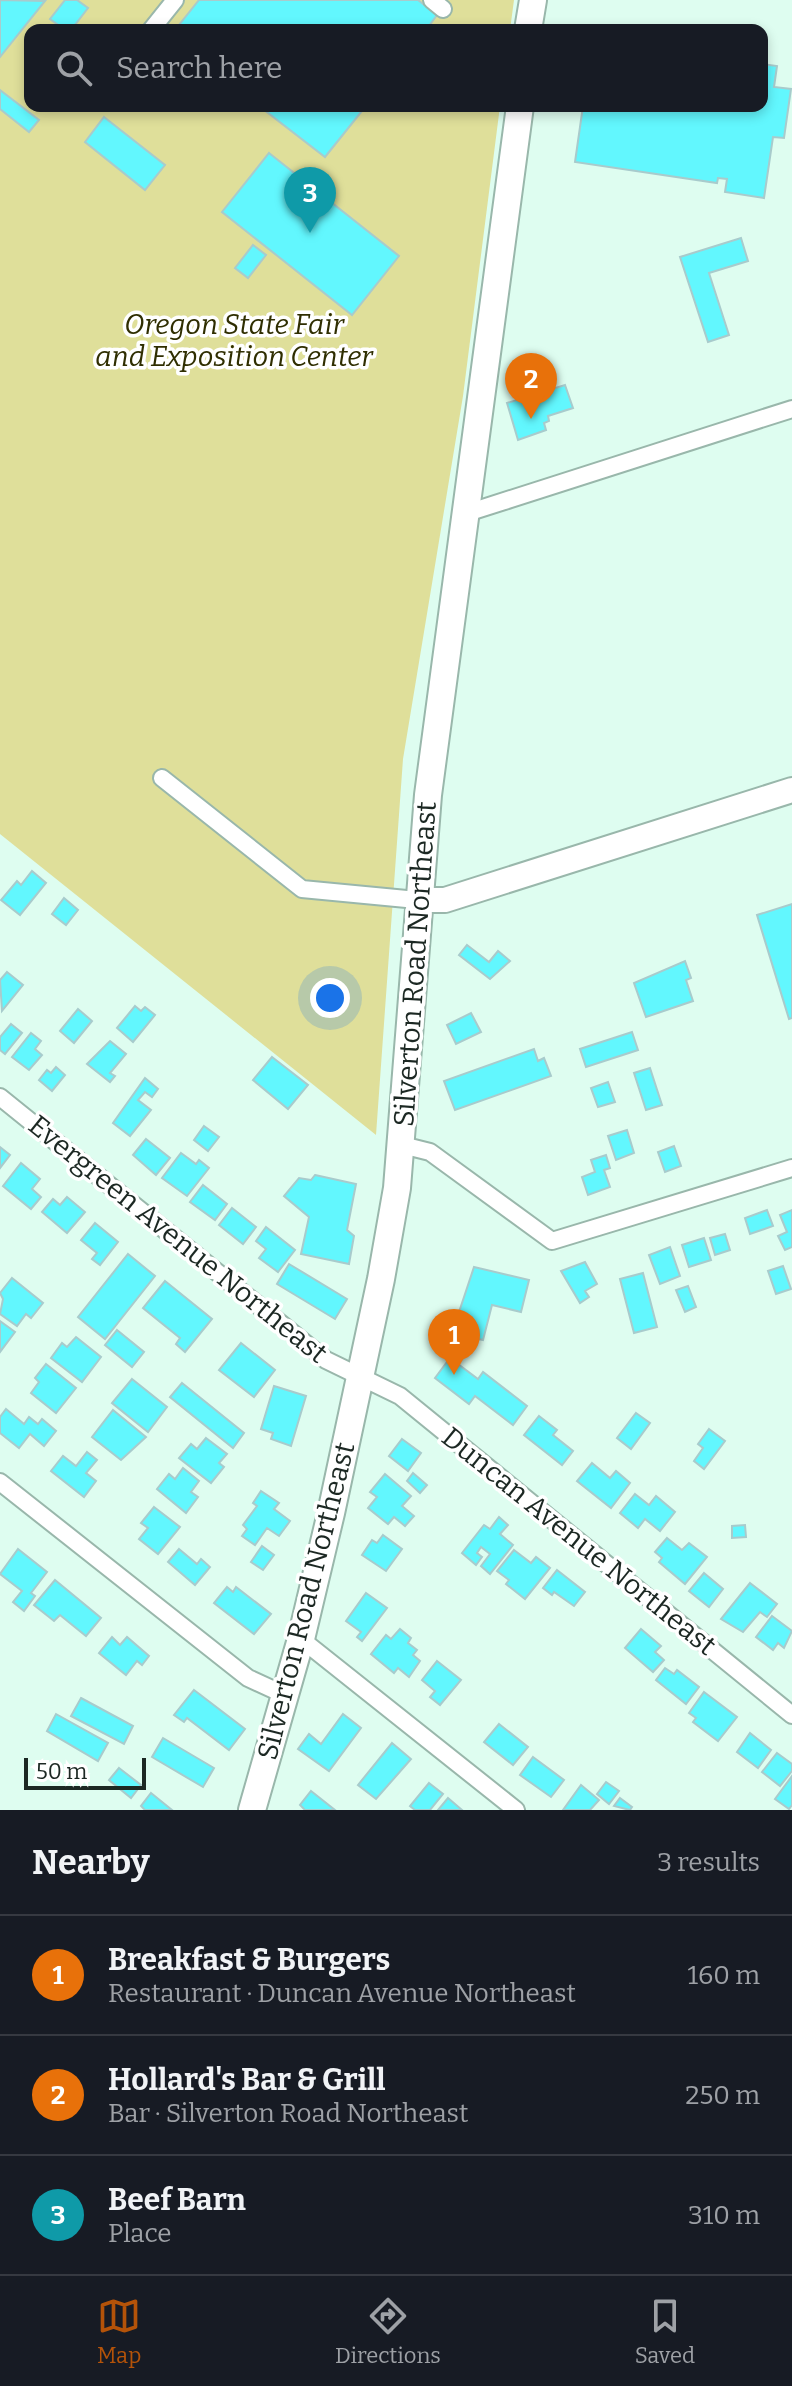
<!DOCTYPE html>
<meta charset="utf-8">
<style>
body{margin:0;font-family:Bitter,serif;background:#242831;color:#f1f3f6}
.scale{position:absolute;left:24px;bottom:20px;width:122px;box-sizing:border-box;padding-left:8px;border:4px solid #1c2823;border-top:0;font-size:22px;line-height:28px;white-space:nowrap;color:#1c2823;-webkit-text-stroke:6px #fff;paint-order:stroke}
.you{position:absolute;left:330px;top:998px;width:28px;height:28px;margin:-20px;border:6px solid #fff;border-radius:50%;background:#1a73e8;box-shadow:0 0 0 12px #1a73e833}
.badge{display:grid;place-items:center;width:52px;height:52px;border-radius:50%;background:#b45309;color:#fff;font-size:26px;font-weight:700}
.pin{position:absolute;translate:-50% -66px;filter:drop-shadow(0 2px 4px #0008)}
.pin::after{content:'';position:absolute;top:42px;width:28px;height:24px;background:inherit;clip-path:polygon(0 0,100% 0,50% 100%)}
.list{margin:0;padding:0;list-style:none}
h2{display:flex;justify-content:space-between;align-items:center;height:104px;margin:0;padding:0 32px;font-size:34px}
h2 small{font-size:26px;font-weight:400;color:#9ea1a6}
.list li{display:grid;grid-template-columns:52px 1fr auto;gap:24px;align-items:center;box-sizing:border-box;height:120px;padding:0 32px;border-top:2px solid #363941}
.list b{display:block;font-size:30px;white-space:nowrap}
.list p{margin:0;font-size:26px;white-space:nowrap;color:#9ea1a6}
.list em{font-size:26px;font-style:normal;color:#9ea1a6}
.icon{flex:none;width:44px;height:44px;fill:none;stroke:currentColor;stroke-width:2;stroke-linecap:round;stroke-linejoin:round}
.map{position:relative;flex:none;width:792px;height:1810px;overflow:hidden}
.search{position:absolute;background:#171b24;box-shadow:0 4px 12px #0003;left:24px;right:24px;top:24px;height:88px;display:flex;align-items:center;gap:20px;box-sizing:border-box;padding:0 28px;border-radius:16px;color:#9ea1a6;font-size:30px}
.sheet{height:464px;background:#171b24}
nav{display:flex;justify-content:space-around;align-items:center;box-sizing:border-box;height:112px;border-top:2px solid #363941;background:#171b24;font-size:22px;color:#9ea1a6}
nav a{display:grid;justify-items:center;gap:4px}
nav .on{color:#b45309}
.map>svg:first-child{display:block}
.green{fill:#dfdf9a}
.building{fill:#62f7fe;stroke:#a8cbcc;stroke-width:2}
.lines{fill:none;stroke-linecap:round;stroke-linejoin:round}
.street-casing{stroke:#99b7ab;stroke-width:20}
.secondary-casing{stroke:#99b7ab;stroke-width:28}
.primary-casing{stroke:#99b7ab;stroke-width:30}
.street{stroke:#fff;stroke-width:16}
.secondary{stroke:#fff;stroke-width:24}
.primary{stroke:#fff;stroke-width:26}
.labels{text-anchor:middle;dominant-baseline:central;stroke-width:7;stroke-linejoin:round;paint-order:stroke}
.park-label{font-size:28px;font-style:italic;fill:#2f2e01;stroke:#fff}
.street-label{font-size:28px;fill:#1c2823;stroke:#fff}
</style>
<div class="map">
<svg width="792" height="1810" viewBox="0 0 792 1810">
<rect width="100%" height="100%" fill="#defdf0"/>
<!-- green -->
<path class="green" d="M0,0H514L510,30H30V106H500L463,396L403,759L376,1135L0,834Z"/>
<!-- building -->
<g class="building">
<path d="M0,0L45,1L0,57Z"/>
<path d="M65,0H77L88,8L71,30H65L50,19Z"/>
<path d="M199,0H418L437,15L426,30H175Z"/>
<path d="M762,64L777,66L774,87L791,89L784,138L773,137L764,198L725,192L727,179L718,178L717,183L575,162L583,106H762Z"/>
<path d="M0,90L39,120L29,132L0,109Z"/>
<path d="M259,106H366L325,157Z"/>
<path d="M104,117L165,165L145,190L85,142Z"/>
<path d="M269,153L399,256L352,315L222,212Z"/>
<path d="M741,238L748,261L709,273L729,335L708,342L680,257Z"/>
<path d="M253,245L266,255L248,278L235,268Z"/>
<path d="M565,385L573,408L548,416L549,421L544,423L546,430L518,440L507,403Z"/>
<path d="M32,871L46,883L20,915L1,900L17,881L21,885Z"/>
<path d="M64,898L78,910L66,925L52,914Z"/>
<path d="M792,904V1018L789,1019L757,915Z"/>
<path d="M467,945L489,962L498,951L510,961L490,979L459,955Z"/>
<path d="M685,961L691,978L686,980L693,1001L646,1017L634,983Z"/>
<path d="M7,972L23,985L2,1011L0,980Z"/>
<path d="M135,1006L141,1011L145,1007L155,1015L133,1042L117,1028Z"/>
<path d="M78,1009L92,1021L74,1043L60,1031Z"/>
<path d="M471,1013L481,1032L456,1044L447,1025Z"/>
<path d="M11,1024L22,1033L5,1054L0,1050V1037Z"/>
<path d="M632,1032L638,1050L586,1067L580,1049Z"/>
<path d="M31,1033L41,1041L35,1049L42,1055L29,1070L12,1057Z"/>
<path d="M110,1041L126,1054L110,1073L115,1076L110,1082L87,1064Z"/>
<path d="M534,1049L538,1061L544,1058L551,1076L455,1110L444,1081Z"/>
<path d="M272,1057L308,1085L288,1109L253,1080Z"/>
<path d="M56,1067L65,1075L52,1091L39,1080L47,1070L51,1073Z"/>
<path d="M650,1068L662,1105L646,1110L634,1073Z"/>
<path d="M145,1078L158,1089L152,1097L145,1092L138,1100L151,1110L130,1136L113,1123Z"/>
<path d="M608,1082L615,1102L598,1107L591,1088Z"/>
<path d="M204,1126L219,1137L208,1151L194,1140Z"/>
<path d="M627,1130L634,1153L616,1160L608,1136Z"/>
<path d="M146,1139L170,1158L156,1175L133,1155Z"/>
<path d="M674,1146L681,1166L665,1172L658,1152Z"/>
<path d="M0,1147L10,1155L0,1168Z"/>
<path d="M181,1153L196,1164L199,1160L209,1168L187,1196L162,1178Z"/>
<path d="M606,1155L610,1168L604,1170L610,1187L588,1195L582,1177L595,1172L591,1160Z"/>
<path d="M21,1163L40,1179L32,1189L41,1197L31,1209L3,1186Z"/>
<path d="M315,1175L356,1184L347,1230L354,1236L349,1264L301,1254L309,1217L284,1196L299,1178L311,1180Z"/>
<path d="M203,1185L227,1204L215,1220L190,1202Z"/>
<path d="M67,1197L85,1212L67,1233L42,1212L53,1199L60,1205Z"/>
<path d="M232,1208L256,1227L243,1244L219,1225Z"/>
<path d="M767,1210L773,1226L750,1234L745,1218Z"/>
<path d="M792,1210V1247L785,1250L778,1236L787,1232L780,1215Z"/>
<path d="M95,1223L118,1242L100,1265L92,1259L97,1253L81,1240Z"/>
<path d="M266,1227L295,1250L278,1272L259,1258L266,1249L256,1241Z"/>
<path d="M725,1234L730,1250L715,1255L710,1238Z"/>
<path d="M704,1238L711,1260L689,1267L682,1245Z"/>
<path d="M670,1247L680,1276L660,1284L649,1255Z"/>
<path d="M128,1254L155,1276L105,1339L78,1317Z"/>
<path d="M585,1262L597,1284L585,1291L589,1297L580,1303L561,1271Z"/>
<path d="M289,1264L347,1299L335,1319L277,1284Z"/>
<path d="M783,1266L791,1289L776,1294L768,1271Z"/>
<path d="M474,1267L529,1280L521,1312L492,1305L483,1340L460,1335L464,1317L458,1315Z"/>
<path d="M643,1273L657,1327L634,1333L620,1279Z"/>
<path d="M12,1278L43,1303L31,1318L26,1314L17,1326L0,1314L3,1299L0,1293Z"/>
<path d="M165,1281L212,1319L185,1352L176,1344L180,1338L143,1308Z"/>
<path d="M688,1286L696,1307L685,1312L676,1290Z"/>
<path d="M0,1321L15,1332L0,1352Z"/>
<path d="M117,1330L144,1352L132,1367L105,1345Z"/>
<path d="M76,1337L101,1357L82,1382L51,1358L62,1343L67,1347Z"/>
<path d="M241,1343L275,1370L254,1397L219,1370Z"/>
<path d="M450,1358L478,1379L483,1372L527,1406L513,1425L475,1396L469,1404L435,1378Z"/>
<path d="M46,1364L76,1388L56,1413L31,1393L39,1382L35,1378Z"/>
<path d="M132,1379L167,1407L148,1432L112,1403Z"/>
<path d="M182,1383L244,1433L233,1448L170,1397Z"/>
<path d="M274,1386L306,1396L291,1446L271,1439L273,1433L261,1429Z"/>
<path d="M6,1409L24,1424L29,1417L38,1424L42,1419L56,1431L44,1446L30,1434L19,1448L0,1433V1417Z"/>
<path d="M113,1410L146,1437L121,1460L92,1437Z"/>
<path d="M636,1413L650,1423L631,1449L617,1438Z"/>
<path d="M539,1416L557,1430L553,1435L573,1451L562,1465L524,1435Z"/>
<path d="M709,1429L725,1441L704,1469L694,1461L703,1448L698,1444Z"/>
<path d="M206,1438L227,1454L219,1463L224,1467L211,1483L179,1458L191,1444L197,1449Z"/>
<path d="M402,1439L421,1453L408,1471L389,1456Z"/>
<path d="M87,1452L97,1460L86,1473L96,1481L84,1497L51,1471L63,1456L76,1466Z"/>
<path d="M592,1463L610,1478L616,1471L630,1483L611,1508L577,1481Z"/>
<path d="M183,1468L199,1481L191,1492L198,1497L186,1513L157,1489L169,1474L175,1479Z"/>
<path d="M413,1473L427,1485L420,1493L407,1481Z"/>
<path d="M385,1474L411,1496L402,1506L414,1516L405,1526L394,1517L388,1524L368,1508L377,1497L370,1492Z"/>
<path d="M261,1491L279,1503L274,1509L290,1521L279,1536L267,1528L255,1545L242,1536L247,1529L243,1525L257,1506L253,1503Z"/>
<path d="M635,1494L649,1505L656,1496L675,1512L660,1531L645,1519L638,1528L620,1513Z"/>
<path d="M154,1507L180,1527L158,1554L139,1539L148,1528L141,1523Z"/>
<path d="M499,1517L508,1525L500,1534L513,1545L490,1574L481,1566L490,1554L481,1547L477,1553L482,1557L476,1565L462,1553L484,1525L490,1529Z"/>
<path d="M745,1525L746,1537L732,1538V1526Z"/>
<path d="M383,1535L402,1549L386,1571L362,1555L372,1540L377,1543Z"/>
<path d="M667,1538L682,1550L689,1543L707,1557L685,1584L659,1562L662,1558L655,1552Z"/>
<path d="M262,1546L274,1555L263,1570L251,1562Z"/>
<path d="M18,1549L47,1572L31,1593L35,1596L24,1611L13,1602L22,1591L0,1574Z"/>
<path d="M179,1549L197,1564L201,1559L210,1567L195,1585L168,1562Z"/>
<path d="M514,1550L531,1563L536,1557L550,1568L525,1599L506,1584L509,1580L497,1571Z"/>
<path d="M557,1570L585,1592L574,1606L554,1592L552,1595L543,1588Z"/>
<path d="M704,1573L723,1589L709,1607L689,1591Z"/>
<path d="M55,1580L101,1618L86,1636L60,1615L54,1621L34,1605Z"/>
<path d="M750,1583L777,1604L767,1617L760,1612L743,1632L721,1619Z"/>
<path d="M227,1587L233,1592L236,1587L271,1614L254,1634L214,1603Z"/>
<path d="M366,1593L387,1608L362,1641L357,1637L361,1632L346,1621Z"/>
<path d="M772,1616L792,1631L784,1648L778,1643L773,1650L756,1637Z"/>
<path d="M400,1629L411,1638L408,1643L417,1650L413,1655L420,1661L409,1677L398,1668L394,1673L371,1654L386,1635L391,1639Z"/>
<path d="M641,1629L661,1646L655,1652L664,1660L653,1672L625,1648Z"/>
<path d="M112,1637L120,1645L127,1637L149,1656L142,1665L137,1661L126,1675L99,1653Z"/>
<path d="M437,1661L461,1680L440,1705L430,1697L435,1691L422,1680Z"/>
<path d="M665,1668L674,1674L677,1670L699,1687L686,1704L656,1680Z"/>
<path d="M194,1690L245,1729L229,1750L187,1718L184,1722L174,1715Z"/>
<path d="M704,1692L737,1717L718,1741L693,1722L696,1718L689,1713Z"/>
<path d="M81,1698L133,1726L124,1744L71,1716Z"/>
<path d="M56,1714L108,1743L98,1761L47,1731Z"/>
<path d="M343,1714L361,1728L329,1771L298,1749L309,1734L321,1744Z"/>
<path d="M499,1724L528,1747L513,1765L484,1742Z"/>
<path d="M750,1733L771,1750L758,1768L737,1752Z"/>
<path d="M163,1738L214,1768L203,1787L152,1757Z"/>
<path d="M392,1743L411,1759L376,1799L358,1785Z"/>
<path d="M777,1753L792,1764V1771L780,1786L762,1772Z"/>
<path d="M533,1757L564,1780L551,1797L520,1775Z"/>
<path d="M119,1768L141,1785L131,1798L109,1780Z"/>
<path d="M792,1776V1805L789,1809L775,1799Z"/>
<path d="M606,1782L619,1791L609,1804L597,1794Z"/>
<path d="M429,1783L443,1794L430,1810H415L410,1806Z"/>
<path d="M581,1785L599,1800L590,1810H563Z"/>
<path d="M311,1791L335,1810H305L300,1805Z"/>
<path d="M151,1793L172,1810H145L141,1806Z"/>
<path d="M448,1798L462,1810H438Z"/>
<path d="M620,1798L632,1807L630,1810L614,1806Z"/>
</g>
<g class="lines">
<!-- street casing -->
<g class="street-casing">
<g id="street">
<path d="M432,0L443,9"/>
<path d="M151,30L175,0"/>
<path d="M467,513L792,409"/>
<path d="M162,778L302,889L417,900"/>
<path d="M0,1097L326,1360L400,1396L792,1715"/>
<path d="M402,1145L430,1152L552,1241L792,1168"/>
<path d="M0,1482L248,1678L285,1695"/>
<path d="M301,1639L516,1810"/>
</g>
</g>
<!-- secondary casing -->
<g class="secondary-casing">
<path id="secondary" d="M417,900H445L792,790"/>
</g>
<!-- primary casing -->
<g class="primary-casing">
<g id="primary">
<path d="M528,30L533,0"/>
<path d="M252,1810L301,1639L331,1513L381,1279L397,1188L428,795L520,106"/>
</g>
</g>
<!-- street -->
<use href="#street" class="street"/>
<!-- secondary -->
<use href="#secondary" class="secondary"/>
<!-- primary -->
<use href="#primary" class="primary"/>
</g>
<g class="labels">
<!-- park labels -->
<g class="park-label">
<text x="234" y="324">Oregon State Fair<tspan x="234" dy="32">and Exposition Center</tspan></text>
</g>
<!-- street labels -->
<g class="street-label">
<text transform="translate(415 964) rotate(-86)">Silverton Road Northeast</text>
<text transform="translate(178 1239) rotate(39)">Evergreen Avenue Northeast</text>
<text transform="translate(579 1541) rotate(39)">Duncan Avenue Northeast</text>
<text transform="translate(306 1601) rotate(-76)">Silverton Road Northeast</text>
</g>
</g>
</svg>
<div class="scale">50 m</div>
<div class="you"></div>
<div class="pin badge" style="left:454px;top:1375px;background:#e8710a">1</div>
<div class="pin badge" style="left:531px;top:419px;background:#e8710a">2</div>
<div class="pin badge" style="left:310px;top:233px;background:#0f9aa8">3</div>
<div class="search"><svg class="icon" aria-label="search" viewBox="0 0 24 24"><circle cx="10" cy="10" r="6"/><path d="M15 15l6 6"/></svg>Search here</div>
</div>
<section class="sheet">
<h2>Nearby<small>3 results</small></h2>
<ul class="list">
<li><span class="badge" style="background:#e8710a">1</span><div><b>Breakfast &amp; Burgers</b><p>Restaurant · Duncan Avenue Northeast</p></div><em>160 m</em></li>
<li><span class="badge" style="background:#e8710a">2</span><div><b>Hollard's Bar &amp; Grill</b><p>Bar · Silverton Road Northeast</p></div><em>250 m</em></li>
<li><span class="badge" style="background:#0f9aa8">3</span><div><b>Beef Barn</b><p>Place</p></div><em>310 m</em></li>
</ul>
</section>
<nav>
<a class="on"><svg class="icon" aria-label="map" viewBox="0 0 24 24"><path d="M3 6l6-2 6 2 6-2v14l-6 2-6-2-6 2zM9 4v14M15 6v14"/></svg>Map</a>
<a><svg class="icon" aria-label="directions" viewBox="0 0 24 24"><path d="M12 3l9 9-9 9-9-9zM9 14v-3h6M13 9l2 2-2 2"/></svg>Directions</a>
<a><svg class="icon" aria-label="saved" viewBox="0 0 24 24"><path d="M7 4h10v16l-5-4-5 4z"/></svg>Saved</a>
</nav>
